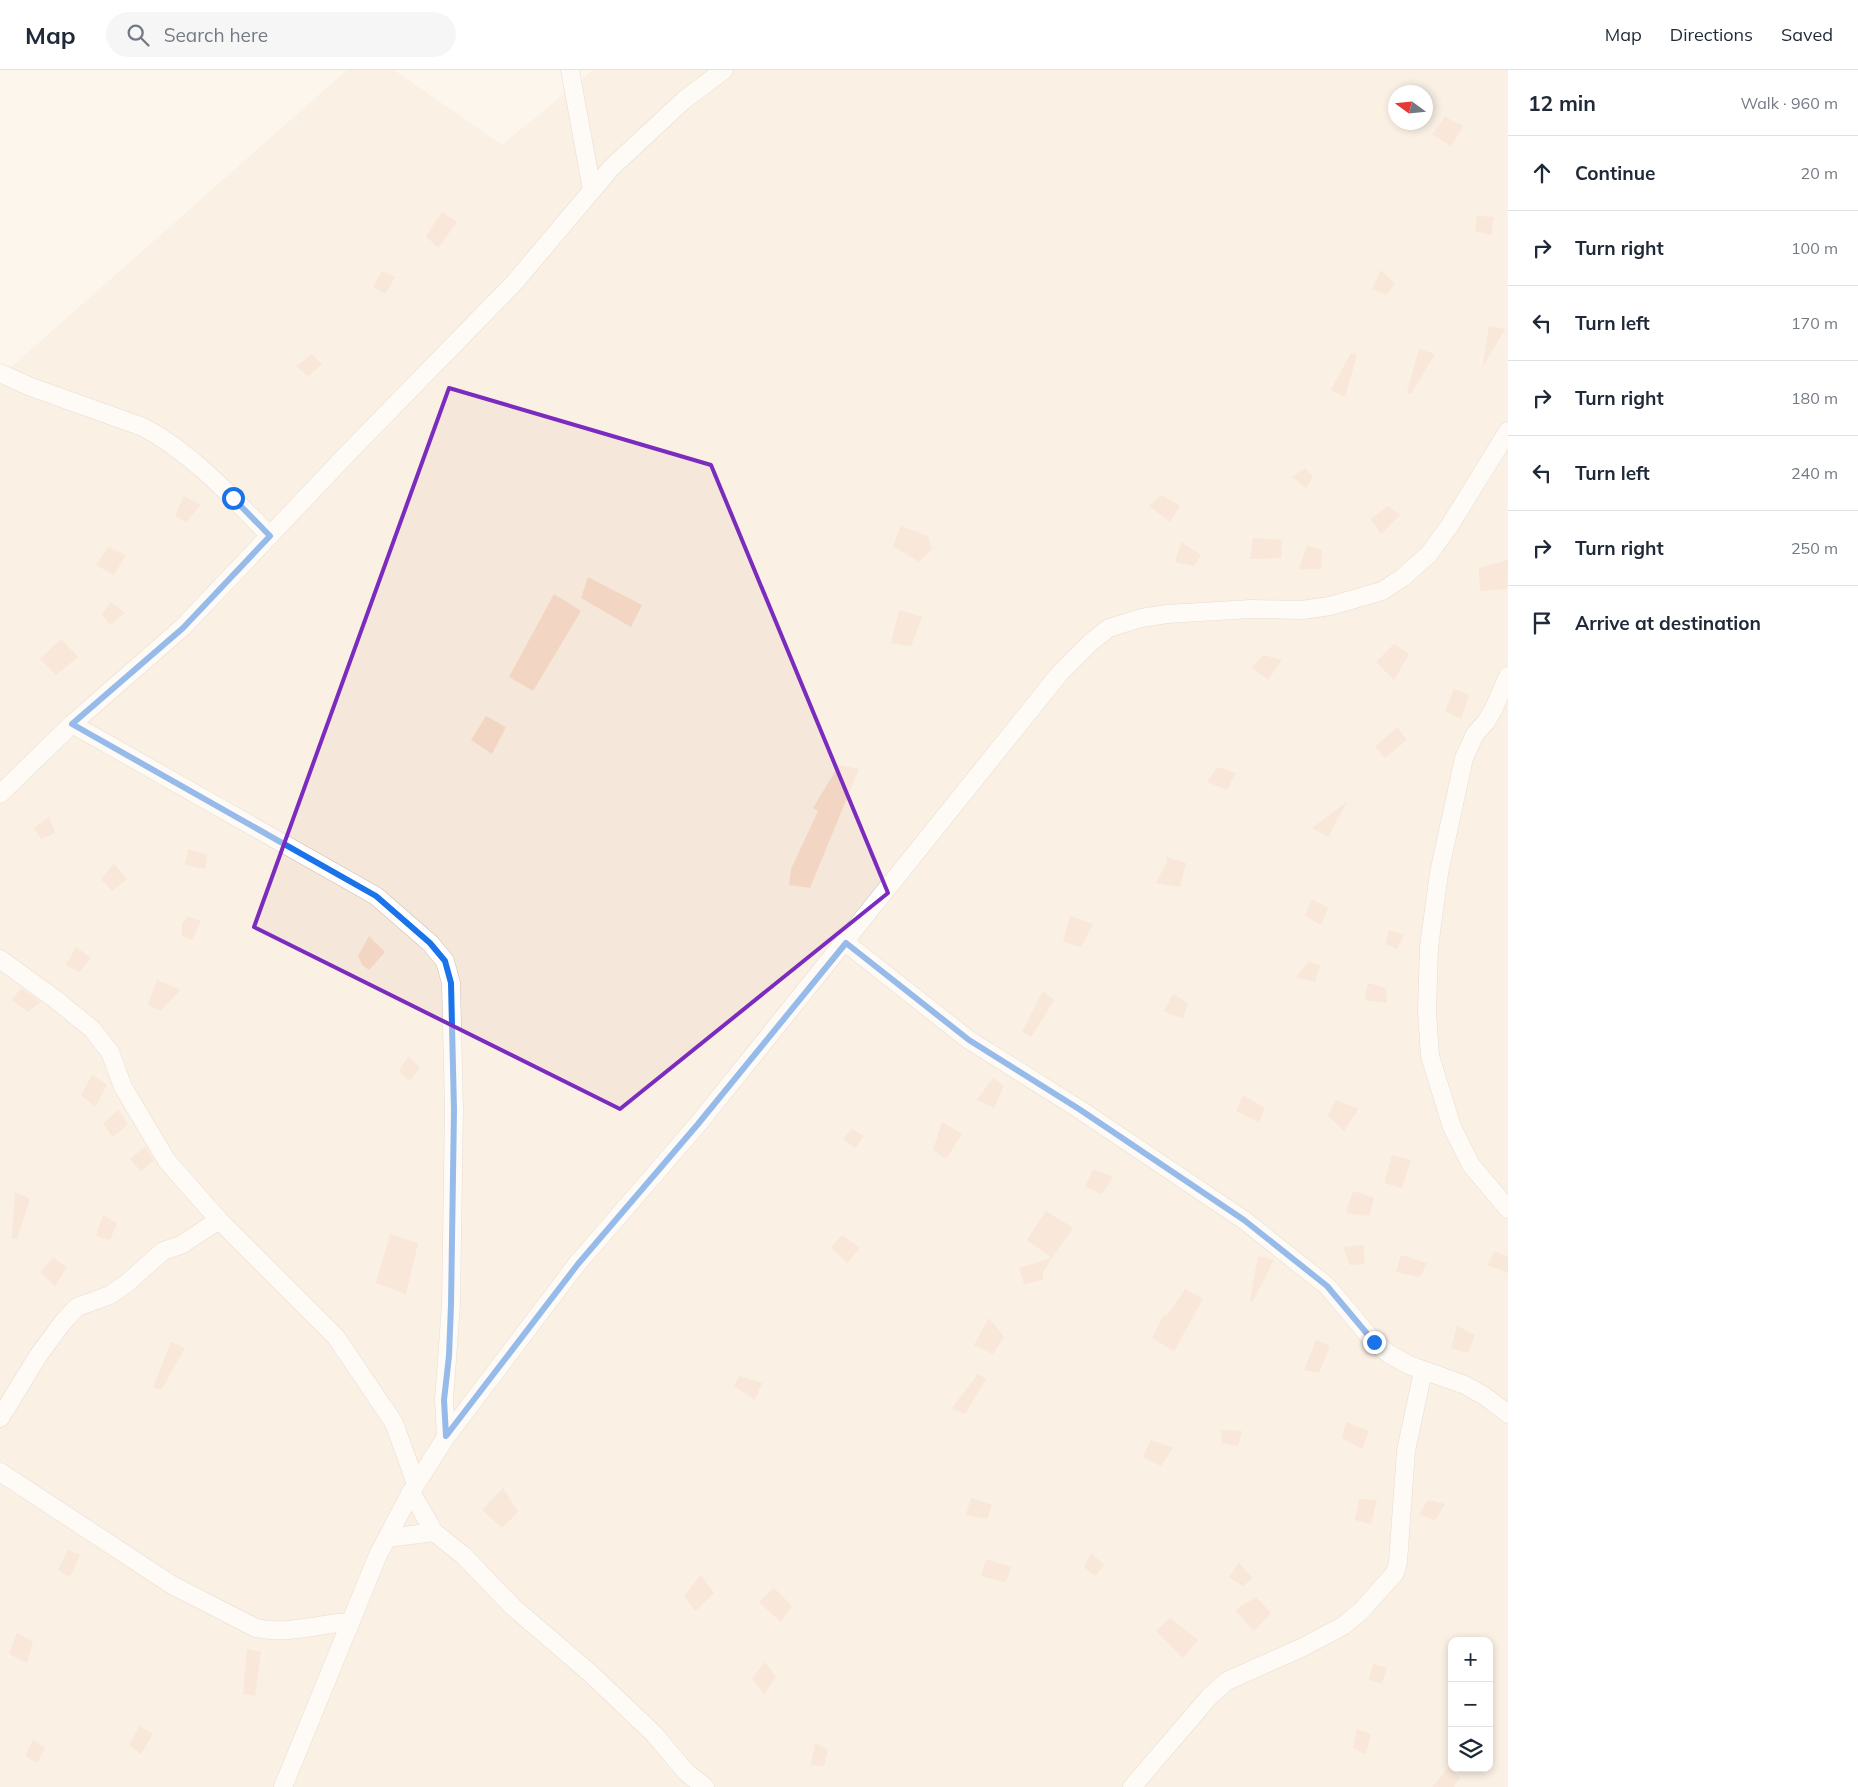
<!DOCTYPE html>
<meta charset="utf-8">
<style>
body{margin:0;font-family:Mulish,sans-serif;background:#f6f6f7;color:#1f2937}
.controls{position:absolute;right:15px;bottom:15px;display:grid;overflow:hidden;border-radius:10px;box-shadow:0 2px 8px #0003}
.controls button{width:45px;height:45px;display:grid;place-items:center;padding:0;border:0;border-bottom:1px solid #e0e1e3;background:#fff;color:#1f2937;font:25px sans-serif}
.compass{position:absolute;left:1388px;top:15px;width:45px;height:45px;border-radius:50%;background:#fff;box-shadow:0 2px 8px #0003;rotate:285deg}
.stop{position:absolute;width:15px;height:15px;margin:-11px;border:4px solid #1a73e8;border-radius:50%;background:#fff}
.stop.end{background:#1a73e8;border-color:#fff;box-shadow:0 1px 5px #0008}
.list{margin:0;padding:0;list-style:none}
h2{display:flex;justify-content:space-between;align-items:center;height:65px;margin:0;padding:0 20px;font-size:21px}
h2 small{font-size:16px;font-weight:400;color:#747a83}
.list li{display:grid;grid-template-columns:32px 1fr auto;gap:15px;align-items:center;box-sizing:border-box;height:75px;padding:0 20px;border-top:1px solid #e0e1e3}
.list b{display:block;font-size:19px;white-space:nowrap}
.list em{font-size:16px;font-style:normal;color:#747a83}
.icon{flex:none;width:28px;height:28px;fill:none;stroke:currentColor;stroke-width:2;stroke-linecap:round;stroke-linejoin:round}
.map{position:relative;flex:none;width:1508px;height:1717px;overflow:hidden}
header{display:flex;align-items:center;gap:30px;box-sizing:border-box;height:70px;padding:0 25px;background:#fff;border-bottom:1px solid #e0e1e3}
header strong{font-size:24px}
nav{display:flex;gap:28px;margin-inline-start:auto;font-size:18px}
.search{width:350px;height:45px;background:#f6f6f7;display:flex;align-items:center;gap:12px;box-sizing:border-box;padding:0 18px;border-radius:28px;color:#747a83;font-size:19px}
main{display:flex}
aside{flex:1;background:#fff}
.map>svg:first-child{display:block}
.residential{fill:#f5e8da;fill-rule:evenodd}
.building{fill:#f3d5c3}
.lines{fill:none;stroke-linecap:round;stroke-linejoin:round}
.minor-casing{stroke:#d1beb0;stroke-width:19}
.minor{stroke:#fff;stroke-width:18}
.route{stroke:#1a73e8;stroke-width:6}
.marked{fill:none;stroke:#7b2cbf;stroke-width:4;stroke-linejoin:round}
</style>
<header>
<strong>Map</strong>
<div class="search"><svg class="icon" aria-label="search" viewBox="0 0 24 24"><circle cx="10" cy="10" r="6"/><path d="M15 15l6 6"/></svg>Search here</div>
<nav><a>Map</a><a>Directions</a><a>Saved</a></nav>
</header>
<main>
<div class="map">
<svg width="1508" height="1717" viewBox="0 0 1508 1717">
<rect width="100%" height="100%" fill="#fdf6ec"/>
<!-- residential -->
<path class="residential" d="M347,0H394L502,75L593,0H1508V1717H0V307ZM1396,22H1426V52H1396ZM1452,1571H1489V1698H1452Z"/>
<!-- building -->
<g class="building">
<path d="M1445,47L1463,56L1451,76L1432,64Z"/>
<path d="M442,142L457,152L438,178L426,166Z"/>
<path d="M1477,146L1494,147L1491,165L1475,161Z"/>
<path d="M1381,200L1395,214L1386,225L1372,219Z"/>
<path d="M382,201L395,207L385,224L373,217Z"/>
<path d="M1489,256L1505,259L1484,295H1483Z"/>
<path d="M1419,279L1435,284L1411,324L1407,322Z"/>
<path d="M1351,283L1357,285L1345,327L1331,320Z"/>
<path d="M312,284L322,294L308,306L296,296Z"/>
<path d="M1305,398L1313,407L1306,418L1292,407Z"/>
<path d="M1162,425L1180,436L1170,452L1149,436Z"/>
<path d="M184,426L201,435L186,452L175,446Z"/>
<path d="M1388,436L1400,445L1381,464L1371,449Z"/>
<path d="M901,456L928,466L932,479L919,492L893,476Z"/>
<path d="M1253,468L1282,470L1281,488L1250,489Z"/>
<path d="M1181,472L1201,485L1194,496L1175,492Z"/>
<path d="M1307,476L1322,480L1321,499H1299Z"/>
<path d="M108,477L126,485L114,505L96,495Z"/>
<path d="M1508,490L1507,519L1480,521L1479,498Z"/>
<path d="M588,507L642,535L631,557L581,528Z"/>
<path d="M554,524L581,541L533,621L509,607Z"/>
<path d="M111,532L125,543L110,555L102,544Z"/>
<path d="M899,540L922,547L911,576L891,573Z"/>
<path d="M61,569L78,587L56,605L40,589Z"/>
<path d="M1394,574L1409,584L1394,610L1376,592Z"/>
<path d="M1263,585L1282,590L1268,610L1252,598Z"/>
<path d="M1454,619L1469,625L1461,649L1445,641Z"/>
<path d="M486,646L506,657L492,684L471,670Z"/>
<path d="M1397,657L1407,670L1385,688L1375,677Z"/>
<path d="M839,695L859,699L810,818L789,815L791,799L818,741L813,738Z"/>
<path d="M1217,697L1236,703L1227,720L1207,712Z"/>
<path d="M1347,732L1328,767L1312,758Z"/>
<path d="M49,747L55,763L41,769L34,758Z"/>
<path d="M188,779L207,785L205,799L185,795Z"/>
<path d="M1166,787L1186,793L1180,817L1156,813L1167,792Z"/>
<path d="M114,794L127,809L112,821L101,809Z"/>
<path d="M1312,829L1328,838L1321,855L1305,846Z"/>
<path d="M1070,846L1093,854L1081,877L1063,872Z"/>
<path d="M188,847L201,851L192,870L182,866V853Z"/>
<path d="M1389,860L1404,865L1397,879L1386,874Z"/>
<path d="M369,866L385,882L369,900L362,895L358,886Z"/>
<path d="M76,877L91,888L80,902L66,895Z"/>
<path d="M1309,892L1320,895L1315,912L1296,907Z"/>
<path d="M157,910L180,920L161,941L148,935Z"/>
<path d="M1368,913L1386,918L1387,933L1365,930Z"/>
<path d="M21,918L41,932L28,942L12,930Z"/>
<path d="M1043,921L1054,930L1031,967L1022,962Z"/>
<path d="M1173,924L1188,933L1183,949L1164,941Z"/>
<path d="M408,986L420,997L410,1011L399,1002Z"/>
<path d="M92,1005L107,1015L95,1037L81,1025Z"/>
<path d="M993,1008L1004,1016L994,1038L977,1030Z"/>
<path d="M1243,1025L1265,1038L1259,1052L1236,1041Z"/>
<path d="M1336,1030L1358,1039L1344,1061L1328,1046Z"/>
<path d="M118,1040L128,1054L113,1067L103,1054Z"/>
<path d="M942,1052L962,1064L946,1089L933,1080Z"/>
<path d="M852,1059L864,1066L855,1078L843,1069Z"/>
<path d="M145,1077L154,1090L141,1101L130,1089Z"/>
<path d="M1392,1085L1411,1090L1402,1118L1384,1113Z"/>
<path d="M1093,1099L1113,1107L1102,1124L1085,1117Z"/>
<path d="M1353,1121L1374,1128L1369,1146L1346,1143Z"/>
<path d="M15,1122L30,1129L17,1169L12,1168Z"/>
<path d="M1046,1141L1073,1158L1052,1188L1027,1170Z"/>
<path d="M103,1145L117,1153L110,1170L96,1166Z"/>
<path d="M390,1164L418,1173L406,1224L376,1213Z"/>
<path d="M842,1165L860,1178L847,1193L831,1177Z"/>
<path d="M1363,1175L1365,1194L1350,1195L1343,1177Z"/>
<path d="M1495,1181L1508,1187V1203L1487,1195Z"/>
<path d="M1401,1185L1427,1193L1420,1207L1396,1202Z"/>
<path d="M1258,1186L1274,1190L1253,1231L1250,1230Z"/>
<path d="M53,1188L67,1197L55,1216L40,1202Z"/>
<path d="M1052,1188L1043,1202V1210L1024,1214L1019,1198Z"/>
<path d="M1185,1219L1203,1229L1174,1281L1152,1268L1164,1245L1167,1246Z"/>
<path d="M989,1248L1004,1267L993,1284L974,1275Z"/>
<path d="M1457,1256L1475,1265L1468,1283L1451,1278Z"/>
<path d="M1316,1270L1330,1276L1319,1303L1304,1300Z"/>
<path d="M171,1272L185,1278L161,1320L153,1317Z"/>
<path d="M978,1304L986,1309L965,1344L952,1338Z"/>
<path d="M739,1306L762,1313L755,1330L734,1316Z"/>
<path d="M1346,1352L1369,1361L1362,1379L1342,1368Z"/>
<path d="M1221,1360L1242,1361L1238,1376L1222,1373Z"/>
<path d="M1151,1370L1173,1378L1161,1396L1143,1387Z"/>
<path d="M503,1418L518,1442L502,1458L482,1440Z"/>
<path d="M971,1428L992,1435L987,1449L966,1445Z"/>
<path d="M1359,1429L1377,1430L1371,1454L1355,1450Z"/>
<path d="M1428,1430L1445,1434L1435,1451L1419,1444Z"/>
<path d="M68,1480L80,1485L70,1507L58,1500Z"/>
<path d="M1091,1483L1104,1495L1095,1506L1084,1497Z"/>
<path d="M986,1489L1011,1497L1006,1512L981,1506Z"/>
<path d="M1239,1493L1253,1508L1243,1516L1229,1507Z"/>
<path d="M701,1505L714,1523L695,1541L684,1526Z"/>
<path d="M774,1518L792,1536L781,1552L759,1532Z"/>
<path d="M1256,1527L1271,1543L1254,1561L1235,1540Z"/>
<path d="M1170,1548L1198,1570L1183,1588L1156,1561Z"/>
<path d="M17,1563L33,1572L27,1593L9,1584Z"/>
<path d="M247,1579L261,1582L255,1626L243,1624Z"/>
<path d="M765,1592L776,1607L764,1624L752,1608Z"/>
<path d="M1373,1594L1387,1598L1382,1613L1369,1610Z"/>
<path d="M140,1656L153,1664L141,1684L129,1675Z"/>
<path d="M1357,1659L1371,1664L1366,1684L1353,1678Z"/>
<path d="M33,1670L45,1678L37,1693L25,1686Z"/>
<path d="M815,1673L828,1680L824,1696L811,1695Z"/>
<path d="M1449,1697L1460,1707L1454,1717H1432Z"/>
</g>
<g class="lines">
<!-- minor casing -->
<g class="minor-casing">
<g id="minor">
<path d="M570,0L592,120"/>
<path d="M0,303L31,317L143,357C192,383 232,427 270,466"/>
<path d="M1508,606L1494,638L1486,652L1475,664L1464,688L1439,803L1429,877L1427,941L1430,986L1452,1057L1471,1095L1508,1139"/>
<path d="M72,654L376,826L430,873L445,891L451,913L454,1039L451,1235L444,1330L446,1367"/>
<path d="M0,724L72,654L183,557L350,381L514,213L611,98L684,30L724,0"/>
<path d="M846,873L969,970L1079,1039L1244,1150L1327,1216L1374,1272L1389,1284L1409,1295L1465,1315L1486,1327L1508,1344"/>
<path d="M0,889L55,929L92,959L110,982L123,1017L167,1091L219,1150L336,1267L394,1353L416,1414"/>
<path d="M0,1348L38,1286L63,1252L77,1237L110,1225L126,1214L163,1181L181,1175L219,1150"/>
<path d="M0,1402L172,1515L256,1558C287,1565 318,1554 349,1552"/>
<path d="M411,1422L434,1462L464,1486L513,1537L590,1603L654,1664L686,1702L705,1717"/>
<path d="M388,1468L434,1462"/>
<path d="M283,1717L378,1485L411,1422L446,1367L577,1194L698,1054L1060,603L1091,572L1109,558L1141,548L1167,544L1251,539L1302,540L1330,536L1382,521L1402,508L1429,484L1450,455L1508,361"/>
<path d="M1132,1717L1210,1626L1227,1611L1301,1578L1343,1556L1361,1541L1395,1503L1398,1492L1406,1381L1423,1301"/>
</g>
</g>
<!-- minor -->
<use href="#minor" class="minor"/>
</g>
<g class="lines">
<!-- route -->
<path class="route" d="M233,428L270,466L183,558L72,654L376,826L430,873L445,891L451,913L454,1040L451,1235L449,1286L444,1330L446,1366L578,1194L698,1054L846,873L969,970L1079,1039L1244,1150L1327,1216L1374,1272"/>
</g>
<!-- marked area -->
<path d="M0 0H1508V1717H0ZM449,318L711,395L888,823L620,1039L254,857Z" fill="#fdf6ec" fill-opacity=".55" fill-rule="evenodd"/>
<path class="marked" d="M449,318L711,395L888,823L620,1039L254,857Z"/>
</svg>
<div class="controls">
<button>+</button>
<button>−</button>
<button><svg class="icon" aria-label="layers" viewBox="0 0 24 24"><path d="M12 4l9 5-9 5-9-5zM3 14l9 5 9-5"/></svg></button>
</div>
<svg class="compass" viewBox="-18 -18 36 36"><path d="M0-13l5 13h-10z" fill="#e53935"/><path d="M0 13l5-13h-10z" fill="#747a83"/></svg>
<div class="stop" style="left:233px;top:428px"></div>
<div class="stop end" style="left:1374px;top:1272px"></div>
</div>
<aside>
<h2>12 min<small>Walk · 960 m</small></h2>
<ul class="list">
<li><svg class="icon" aria-label="ahead" viewBox="0 0 24 24"><path d="M12 20V5M6 11l6-6 6 6"/></svg><div><b>Continue</b></div><em>20 m</em></li>
<li><svg class="icon" aria-label="right" viewBox="0 0 24 24"><path d="M7 20v-9h11M14 6l5 5-5 5"/></svg><div><b>Turn right</b></div><em>100 m</em></li>
<li><svg class="icon" aria-label="left" viewBox="0 0 24 24"><path d="M17 20v-9H6M10 6l-5 5 5 5"/></svg><div><b>Turn left</b></div><em>170 m</em></li>
<li><svg class="icon" aria-label="right" viewBox="0 0 24 24"><path d="M7 20v-9h11M14 6l5 5-5 5"/></svg><div><b>Turn right</b></div><em>180 m</em></li>
<li><svg class="icon" aria-label="left" viewBox="0 0 24 24"><path d="M17 20v-9H6M10 6l-5 5 5 5"/></svg><div><b>Turn left</b></div><em>240 m</em></li>
<li><svg class="icon" aria-label="right" viewBox="0 0 24 24"><path d="M7 20v-9h11M14 6l5 5-5 5"/></svg><div><b>Turn right</b></div><em>250 m</em></li>
<li><svg class="icon" aria-label="arrive" viewBox="0 0 24 24"><path d="M6 21V4h12l-3 4 3 4H6"/></svg><div><b>Arrive at destination</b></div></li>
</ul>
</aside>
</main>
